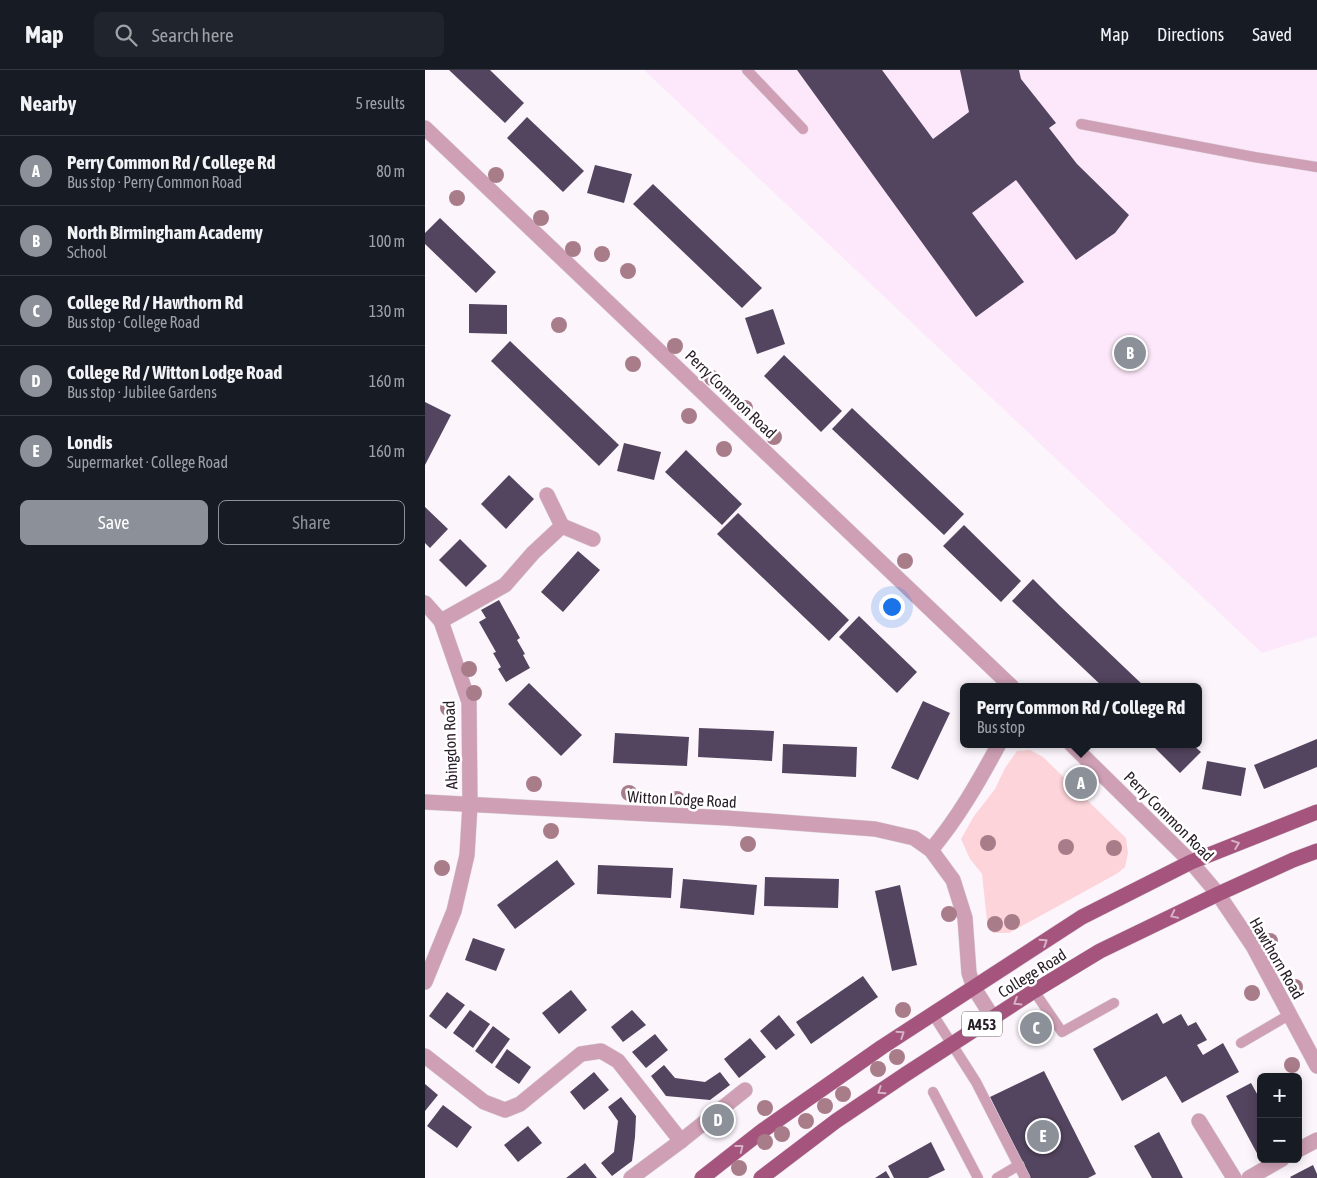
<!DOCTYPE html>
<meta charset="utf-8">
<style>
body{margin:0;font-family:"Asap Condensed",sans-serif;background:#20242c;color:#f1f3f6}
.controls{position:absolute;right:15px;bottom:15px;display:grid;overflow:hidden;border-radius:8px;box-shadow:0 2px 12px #0003}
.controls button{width:45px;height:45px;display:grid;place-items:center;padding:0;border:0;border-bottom:1px solid #363941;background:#171b24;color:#f1f3f6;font:25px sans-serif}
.you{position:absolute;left:466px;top:536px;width:18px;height:18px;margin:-12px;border:4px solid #fff;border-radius:50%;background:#1a73e8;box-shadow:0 0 0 8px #1a73e833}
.badge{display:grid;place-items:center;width:32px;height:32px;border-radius:50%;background:#8c9099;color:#fff;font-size:16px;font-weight:700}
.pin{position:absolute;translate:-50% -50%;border:2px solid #fff;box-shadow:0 1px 5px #0006}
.popup{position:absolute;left:535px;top:613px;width:242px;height:65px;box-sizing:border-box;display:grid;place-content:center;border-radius:8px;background:#171b24;filter:drop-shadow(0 1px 4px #0005);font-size:16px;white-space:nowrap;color:#9ea1a6}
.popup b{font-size:19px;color:#f1f3f6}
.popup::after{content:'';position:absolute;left:50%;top:100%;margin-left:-10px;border:10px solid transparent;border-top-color:#171b24}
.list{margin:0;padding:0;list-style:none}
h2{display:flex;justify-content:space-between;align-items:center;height:65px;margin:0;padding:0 20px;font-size:21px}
h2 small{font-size:16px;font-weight:400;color:#9ea1a6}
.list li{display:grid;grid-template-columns:32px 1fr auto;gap:15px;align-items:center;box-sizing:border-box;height:70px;padding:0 20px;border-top:1px solid #363941}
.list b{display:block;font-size:19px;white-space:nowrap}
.list p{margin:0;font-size:16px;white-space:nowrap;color:#9ea1a6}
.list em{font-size:16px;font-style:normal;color:#9ea1a6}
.actions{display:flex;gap:10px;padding:15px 20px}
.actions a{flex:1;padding:11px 0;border:1px solid #8c9099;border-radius:8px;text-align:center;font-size:18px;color:#8c9099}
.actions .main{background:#8c9099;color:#fff}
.icon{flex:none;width:28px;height:28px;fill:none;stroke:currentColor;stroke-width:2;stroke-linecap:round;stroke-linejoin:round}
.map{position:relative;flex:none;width:892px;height:1108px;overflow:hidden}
header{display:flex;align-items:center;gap:30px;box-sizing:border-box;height:70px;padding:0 25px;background:#171b24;border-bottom:1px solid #363941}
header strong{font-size:24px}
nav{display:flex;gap:28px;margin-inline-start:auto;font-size:18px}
.search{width:350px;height:45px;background:#20242c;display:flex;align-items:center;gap:12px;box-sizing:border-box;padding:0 18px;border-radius:8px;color:#9ea1a6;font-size:19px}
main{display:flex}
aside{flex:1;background:#171b24}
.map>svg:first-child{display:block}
.built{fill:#fde7fa}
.green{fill:#fdd4d9}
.building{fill:#53445f}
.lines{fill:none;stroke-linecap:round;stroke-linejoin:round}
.service-casing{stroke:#dad3da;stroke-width:11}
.minor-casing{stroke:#dad3da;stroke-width:16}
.tertiary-casing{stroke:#dad3da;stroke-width:16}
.primary-casing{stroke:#dad3da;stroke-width:16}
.service{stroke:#cfa0b5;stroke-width:10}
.minor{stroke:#cfa0b5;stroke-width:15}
.tertiary{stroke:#cfa0b5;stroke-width:15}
.primary{stroke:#a5547d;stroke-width:15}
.tree{fill:#a97c8a}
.oneway{stroke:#d6b2c4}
.labels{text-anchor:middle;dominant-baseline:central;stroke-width:5;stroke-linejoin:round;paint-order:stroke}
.shield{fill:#fff;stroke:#686167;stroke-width:1}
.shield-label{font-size:15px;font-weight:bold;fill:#271d26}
.street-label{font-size:16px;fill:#271d26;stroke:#fff}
</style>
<header>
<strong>Map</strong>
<div class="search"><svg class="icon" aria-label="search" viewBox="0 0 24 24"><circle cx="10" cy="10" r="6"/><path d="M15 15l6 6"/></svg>Search here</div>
<nav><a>Map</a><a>Directions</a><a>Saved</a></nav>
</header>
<main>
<aside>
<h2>Nearby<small>5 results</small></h2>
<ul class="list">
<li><span class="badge">A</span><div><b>Perry Common Rd / College Rd</b><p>Bus stop · Perry Common Road</p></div><em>80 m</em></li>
<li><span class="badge">B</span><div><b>North Birmingham Academy</b><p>School</p></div><em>100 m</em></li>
<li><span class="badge">C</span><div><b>College Rd / Hawthorn Rd</b><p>Bus stop · College Road</p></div><em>130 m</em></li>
<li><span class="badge">D</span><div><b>College Rd / Witton Lodge Road</b><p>Bus stop · Jubilee Gardens</p></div><em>160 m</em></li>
<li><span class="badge">E</span><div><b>Londis</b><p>Supermarket · College Road</p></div><em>160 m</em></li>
</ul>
<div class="actions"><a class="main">Save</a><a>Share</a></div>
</aside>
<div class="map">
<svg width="892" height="1108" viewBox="0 0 892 1108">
<rect width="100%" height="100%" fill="#fcf6fc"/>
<!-- built -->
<path class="built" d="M219,0H892V566L837,583Z"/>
<!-- green -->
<path class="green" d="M605,680L618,687L701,768L703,783L700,797L693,803L584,863H568L562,851L557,804L545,789L536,769L549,746L570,719L580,698L592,681Z"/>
<!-- building -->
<g class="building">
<path d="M24,0H65L99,33L80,53Z"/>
<path d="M372,0H457L508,69L544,42L535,0H594L596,9L631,53L624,58L652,94L704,145L690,163L651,190L591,110L547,143L599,212L551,247Z"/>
<path d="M102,47L159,101L138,122L82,68Z"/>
<path d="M170,95L207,104L199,133L162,123Z"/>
<path d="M228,114L337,218L317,238L208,134Z"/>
<path d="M15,148L71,202L51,223L0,174V163Z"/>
<path d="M44,234L82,235V264L44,263Z"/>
<path d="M348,239L360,274L332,284L320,248Z"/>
<path d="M85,271L194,375L174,396L66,291Z"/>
<path d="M359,285L417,341L396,362L339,306Z"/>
<path d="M0,332L26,345L0,395Z"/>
<path d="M427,338L539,444L519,465L407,359Z"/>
<path d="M199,373L236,382L229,410L192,401Z"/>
<path d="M261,380L317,434L297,455L240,402Z"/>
<path d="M84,405L109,429L81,459L56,434Z"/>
<path d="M0,437L23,459L5,478L0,473Z"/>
<path d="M313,443L424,550L404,571L292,464Z"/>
<path d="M539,455L596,511L576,532L518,476Z"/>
<path d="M35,469L62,496L41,517L14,490Z"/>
<path d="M153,481L175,500L138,542L116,522Z"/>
<path d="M608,509L635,536L720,617H678L587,531Z"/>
<path d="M74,530L95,568L92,570L100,584L98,585L105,598L81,612L73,599L76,597L68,583L71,582L54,552L61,548L56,540Z"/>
<path d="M434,546L492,602L472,623L414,567Z"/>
<path d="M104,613L157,665L136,686L83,634Z"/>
<path d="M498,631L525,643L493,710L466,698Z"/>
<path d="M274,658L349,661L347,691L273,687Z"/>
<path d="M190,663L264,667L262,696L188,693Z"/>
<path d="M892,669V697L839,719L829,695Z"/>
<path d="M358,674L432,677L431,707L357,703Z"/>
<path d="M726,674H767L776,682L755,703Z"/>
<path d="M782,691L821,698L816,726L777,719Z"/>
<path d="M132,790L150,814L90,859L72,835Z"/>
<path d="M173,795L248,798L246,828L172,824Z"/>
<path d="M340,807L414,809L413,838L339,836Z"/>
<path d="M258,809L332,815L329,845L255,838Z"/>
<path d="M475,815L492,895L467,901L450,821Z"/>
<path d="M48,868L80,879L71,901L40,890Z"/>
<path d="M438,906L453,927L386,974L371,952Z"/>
<path d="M146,920L162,940L134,964L117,943Z"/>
<path d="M22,922L40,935L21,959L4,946Z"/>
<path d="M45,940L65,954L48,978L28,963Z"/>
<path d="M207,940L221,955L198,972L186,957Z"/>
<path d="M732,943L738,954L756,944L763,956L771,952L782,970L772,975L778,985L798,973L814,1002L757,1033L741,1006L697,1031L668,979Z"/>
<path d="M354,945L370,965L351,980L335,961Z"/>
<path d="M68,956L85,969L67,994L50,981Z"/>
<path d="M230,964L243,980L221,998L207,982Z"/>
<path d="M325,968L341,987L314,1008L299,989Z"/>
<path d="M82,979L106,997L94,1014L70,997Z"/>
<path d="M239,995L250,1008L280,1012L295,1002L305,1015L285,1030L241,1026L226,1006Z"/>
<path d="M619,1001L671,1104L663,1108H605L565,1027Z"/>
<path d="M169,1002L184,1020L159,1040L145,1022Z"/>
<path d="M826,1013L836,1031V1085L834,1087L801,1026Z"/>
<path d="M0,1014L13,1025L0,1041Z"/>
<path d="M196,1027L211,1046L210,1067L207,1091L187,1106L176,1093L189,1082L193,1051L183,1037Z"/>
<path d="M18,1035L47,1057L32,1078L2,1056Z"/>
<path d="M103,1056L117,1073L93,1092L79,1075Z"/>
<path d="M734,1062L751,1094L758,1108H727L709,1076Z"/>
<path d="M506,1072L520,1100L503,1108H469L463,1096Z"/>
<path d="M160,1093L172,1108H141L145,1105Z"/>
<path d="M888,1095L892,1104V1108H866L865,1107Z"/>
<path d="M461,1101L465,1108H450Z"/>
</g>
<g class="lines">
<!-- service casing -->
<g class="service-casing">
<g id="service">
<path d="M322,0L378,59"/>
<path d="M656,54L829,87L892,97"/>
<path d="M609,921L637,962L689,933"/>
<path d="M507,943L551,1012L600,1108"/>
<path d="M816,973L864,945"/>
<path d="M508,1022L553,1108"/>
<path d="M572,1108L594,1095"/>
</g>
</g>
<!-- minor casing -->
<g class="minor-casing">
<g id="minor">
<path d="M137,456L168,469"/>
<path d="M0,533L16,551L44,632L45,735L42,785L29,841L0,912"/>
<path d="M16,551L80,515L108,483L137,456L122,425"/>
<path d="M0,732L302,748L450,759L489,768L506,780L528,810L540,848L544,903L549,918L568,948"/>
<path d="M506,780C533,748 554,711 574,674"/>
<path d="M0,986L59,1032L80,1040L95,1034L156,984L176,981L193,991L256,1071"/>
<path d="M774,1051L809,1108"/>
<path d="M873,1080L892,1070"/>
<path d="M206,1108L256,1071L320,1020"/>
<path d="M824,1108L857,1089"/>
</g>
</g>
<!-- tertiary casing -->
<g class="tertiary-casing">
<g id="tertiary">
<path d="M0,58L587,617"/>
<path d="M646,674L766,792L793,824L828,876L892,996"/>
</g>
</g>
<!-- primary casing -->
<g class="primary-casing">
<g id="primary">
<path d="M277,1108L337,1061L457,977L657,847L766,792L892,742"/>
<path d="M336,1108L411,1051L481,1004L609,921L675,881L793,824L868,790L892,781"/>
</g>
</g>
<!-- service -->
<use href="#service" class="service"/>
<!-- minor -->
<use href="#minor" class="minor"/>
<!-- tertiary -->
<use href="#tertiary" class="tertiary"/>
<!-- primary -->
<use href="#primary" class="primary"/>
</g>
<!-- trees -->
<g class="tree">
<circle cx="71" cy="105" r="8"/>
<circle cx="32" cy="128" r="8"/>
<circle cx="116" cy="148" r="8"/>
<circle cx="148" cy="179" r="8"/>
<circle cx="177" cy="184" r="8"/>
<circle cx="203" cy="201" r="8"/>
<circle cx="134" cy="255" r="8"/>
<circle cx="250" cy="276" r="8"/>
<circle cx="208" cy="294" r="8"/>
<circle cx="287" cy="308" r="8"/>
<circle cx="320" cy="338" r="8"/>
<circle cx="264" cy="346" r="8"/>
<circle cx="349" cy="367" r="8"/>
<circle cx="299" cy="379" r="8"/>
<circle cx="480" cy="491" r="8"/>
<circle cx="44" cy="599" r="8"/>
<circle cx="49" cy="623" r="8"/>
<circle cx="23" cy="638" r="8"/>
<circle cx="109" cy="714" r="8"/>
<circle cx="204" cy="723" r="8"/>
<circle cx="252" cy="729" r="8"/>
<circle cx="126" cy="761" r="8"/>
<circle cx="563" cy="773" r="8"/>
<circle cx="323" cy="774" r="8"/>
<circle cx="641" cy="777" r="8"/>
<circle cx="689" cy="778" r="8"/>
<circle cx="17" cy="798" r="8"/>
<circle cx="524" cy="844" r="8"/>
<circle cx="587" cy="852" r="8"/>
<circle cx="570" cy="854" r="8"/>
<circle cx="845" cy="871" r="8"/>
<circle cx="870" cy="917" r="8"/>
<circle cx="827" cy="923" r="8"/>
<circle cx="478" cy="940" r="8"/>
<circle cx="472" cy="987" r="8"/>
<circle cx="867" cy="995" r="8"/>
<circle cx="453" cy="999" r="8"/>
<circle cx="418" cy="1024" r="8"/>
<circle cx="400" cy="1036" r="8"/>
<circle cx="340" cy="1038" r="8"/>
<circle cx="381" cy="1051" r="8"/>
<circle cx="357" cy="1064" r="8"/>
<circle cx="340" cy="1072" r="8"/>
<circle cx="314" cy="1098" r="8"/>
</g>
<!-- one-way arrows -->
<defs><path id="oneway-chevron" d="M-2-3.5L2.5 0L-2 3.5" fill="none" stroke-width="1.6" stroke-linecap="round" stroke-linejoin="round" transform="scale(1.25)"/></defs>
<g class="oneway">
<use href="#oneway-chevron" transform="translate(811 774) rotate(-21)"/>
<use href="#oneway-chevron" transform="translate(749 845) rotate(154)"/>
<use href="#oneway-chevron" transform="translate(619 872) rotate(-33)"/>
<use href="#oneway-chevron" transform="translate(592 932) rotate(148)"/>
<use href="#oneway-chevron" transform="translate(476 964) rotate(-34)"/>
<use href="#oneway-chevron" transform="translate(456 1021) rotate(146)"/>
<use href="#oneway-chevron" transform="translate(315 1078) rotate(-38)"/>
</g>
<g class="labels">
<!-- shield labels -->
<rect class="shield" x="537" y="941.5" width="40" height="25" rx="4"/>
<g class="shield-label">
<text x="557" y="954">A453</text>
</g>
<!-- street labels -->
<g class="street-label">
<text transform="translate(306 324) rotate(44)">Perry Common Road</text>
<text transform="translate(25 675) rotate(-92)">Abingdon Road</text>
<text transform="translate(257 729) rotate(3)">Witton Lodge Road</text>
<text transform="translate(744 746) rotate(45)">Perry Common Road</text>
<text transform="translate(852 888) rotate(60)">Hawthorn Road</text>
<text transform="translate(607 903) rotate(-32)">College Road</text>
</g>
</g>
</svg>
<div class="controls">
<button>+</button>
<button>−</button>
</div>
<div class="you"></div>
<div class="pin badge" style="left:656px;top:713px">A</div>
<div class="popup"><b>Perry Common Rd / College Rd</b>Bus stop</div>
<div class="pin badge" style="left:705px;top:283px">B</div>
<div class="pin badge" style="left:611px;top:958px">C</div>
<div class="pin badge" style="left:293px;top:1050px">D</div>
<div class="pin badge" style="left:618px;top:1066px">E</div>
</div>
</main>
